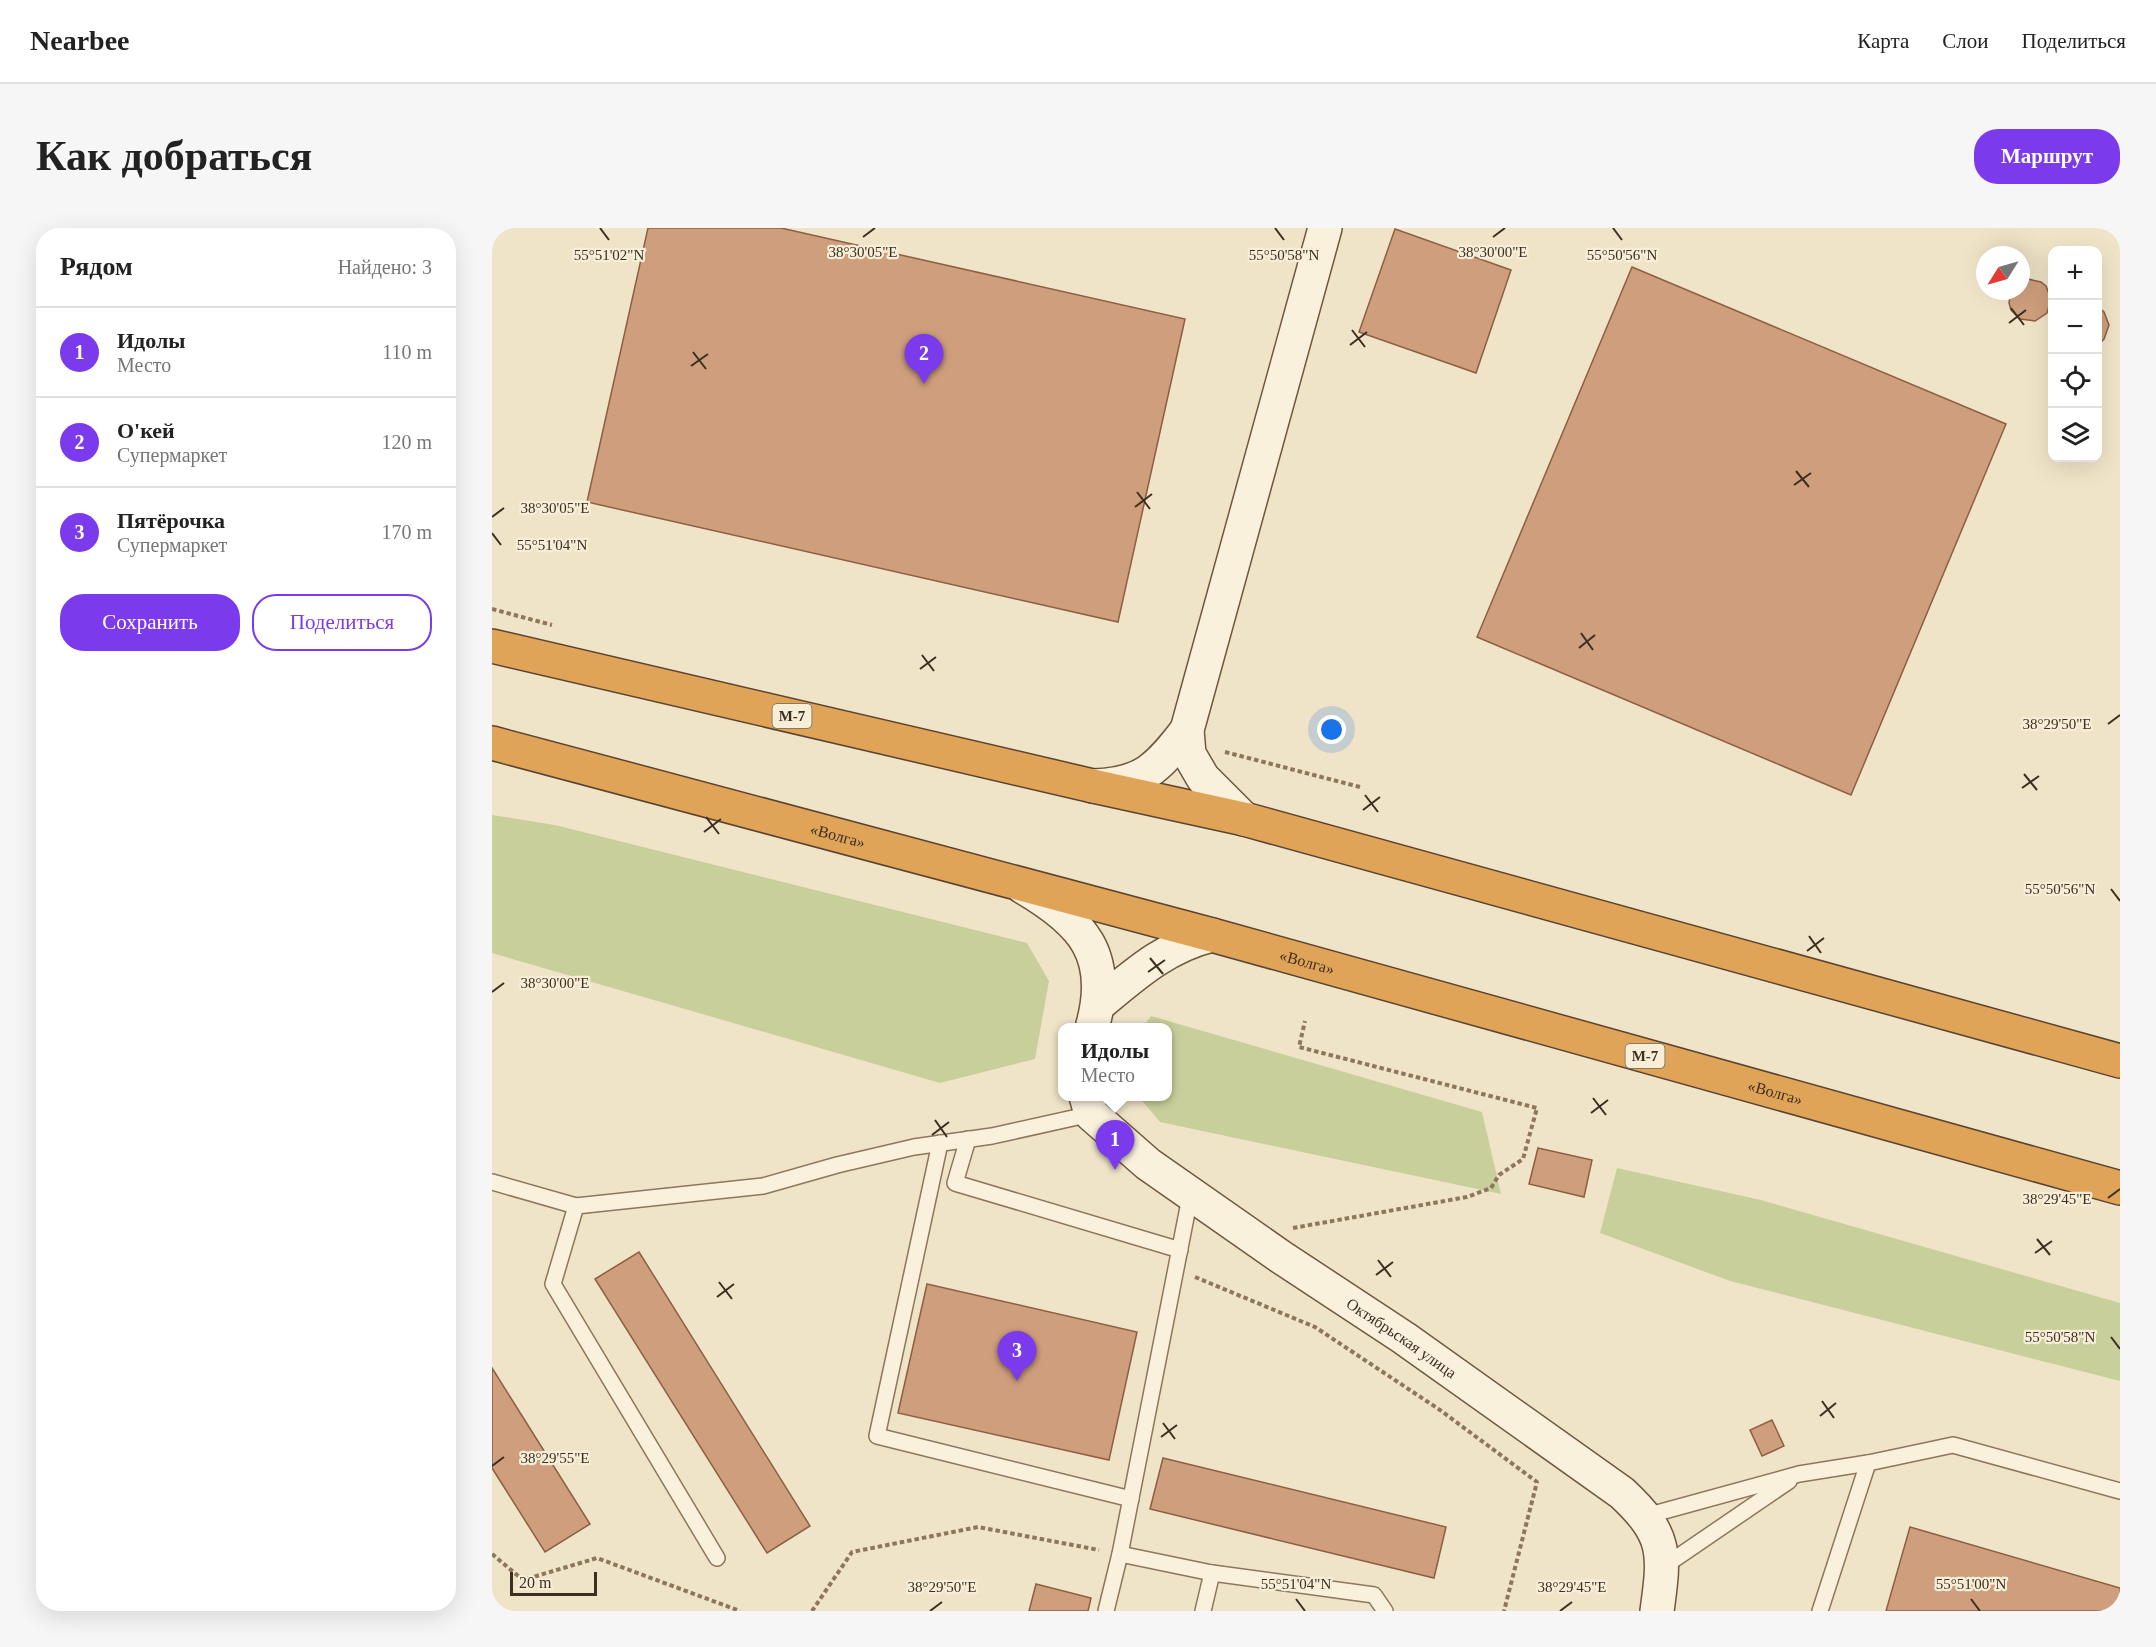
<!DOCTYPE html>
<html lang="ru">
<meta charset="utf-8">
<style>
body{margin:0;font-family:"Times New Roman",serif;background:#f6f6f6;color:#222}
.controls{position:absolute;right:18px;top:18px;display:grid;overflow:hidden;border-radius:12px;box-shadow:0 6px 24px #0002}
.controls button{width:54px;height:54px;display:grid;place-items:center;padding:0;border:0;border-bottom:2px solid #e0e0e0;background:#fff;color:#222;font:30px sans-serif}
.compass{position:absolute;left:1484px;top:18px;width:54px;height:54px;border-radius:50%;background:#fff;box-shadow:0 6px 24px #0002;rotate:233deg}
.scale{position:absolute;left:18px;bottom:15px;width:87px;box-sizing:border-box;padding-left:6px;border:3px solid #3d2e20;border-top:0;font-size:16px;line-height:21px;white-space:nowrap;color:#3d2e20;-webkit-text-stroke:4px #f7eed8;paint-order:stroke}
.you{position:absolute;left:840px;top:502px;width:21px;height:21px;margin:-15px;border:4px solid #fff;border-radius:50%;background:#1a73e8;box-shadow:0 0 0 9px #1a73e833}
.badge{display:grid;place-items:center;width:39px;height:39px;border-radius:50%;background:#7c3aed;color:#fff;font-size:20px;font-weight:700}
.pin{position:absolute;translate:-50% -50px;filter:drop-shadow(0 2px 3px #0008)}
.pin::after{content:'';position:absolute;top:32px;width:21px;height:18px;background:inherit;clip-path:polygon(0 0,100% 0,50% 100%)}
.popup{position:absolute;left:566px;top:795px;width:114px;height:78px;box-sizing:border-box;display:grid;place-content:center;border-radius:12px;background:#fff;filter:drop-shadow(0 2px 4px #0005);font-size:20px;white-space:nowrap;color:#767676}
.popup b{font-size:22px;color:#222}
.popup::after{content:'';position:absolute;left:50%;top:100%;margin-left:-12px;border:12px solid transparent;border-top-color:#fff}
.list{margin:0;padding:0;list-style:none}
h2{display:flex;justify-content:space-between;align-items:center;height:78px;margin:0;padding:0 24px;font-size:26px}
h2 small{font-size:20px;font-weight:400;color:#767676}
.list li{display:grid;grid-template-columns:39px 1fr auto;gap:18px;align-items:center;box-sizing:border-box;height:90px;padding:0 24px;border-top:2px solid #e0e0e0}
.list b{display:block;font-size:22px;white-space:nowrap}
.list p{margin:0;font-size:20px;white-space:nowrap;color:#767676}
.list em{font-size:20px;font-style:normal;color:#767676}
.actions{display:flex;gap:12px;padding:18px 24px}
.actions a{flex:1;padding:14px 0;border:2px solid #7c3aed;border-radius:24px;text-align:center;font-size:21px;color:#7c3aed}
.actions .main{background:#7c3aed;color:#fff}
.icon{flex:none;width:33px;height:33px;fill:none;stroke:currentColor;stroke-width:2;stroke-linecap:round;stroke-linejoin:round}
.map{position:relative;flex:none;width:1628px;height:1383px;overflow:hidden;border-radius:24px}
header{display:flex;align-items:center;gap:36px;box-sizing:border-box;height:84px;padding:0 30px;background:#fff;border-bottom:2px solid #e0e0e0}
header strong{font-size:28px}
nav{display:flex;gap:33px;margin-inline-start:auto;font-size:21px}
.intro{display:flex;align-items:center;justify-content:space-between;box-sizing:border-box;height:144px;padding:0 36px}
h1{margin:0;font-size:42px}
.button{padding:15px 27px;border-radius:24px;background:#7c3aed;color:#fff;font-size:21px;font-weight:700}
main{display:flex;gap:36px;padding:0 36px}
aside{flex:1;background:#fff;border-radius:24px;box-shadow:0 6px 24px #0002}
.map>svg:first-child{display:block}
.green{fill:#c9cf9b}
.building{fill:#cf9f7d;stroke:#8d5f41;stroke-width:1.5}
.lines{fill:none;stroke-linecap:round;stroke-linejoin:round}
.lane-casing{stroke:#8d765c;stroke-width:18}
.secondary-casing{stroke:#6f573f;stroke-width:36}
.highway-casing{stroke:#5b4430;stroke-width:36}
.path{stroke:#8d765c;stroke-width:4;stroke-dasharray:4.5 3;stroke-linecap:butt}
.lane{stroke:#faf1dc;stroke-width:15}
.secondary{stroke:#faf1dc;stroke-width:33}
.highway{stroke:#e0a458;stroke-width:33}
.ticks{fill:none;stroke:#3d2e20;stroke-width:2}
.labels{text-anchor:middle;dominant-baseline:central;stroke-width:4.5;stroke-linejoin:round;paint-order:stroke}
.shield{fill:#f7eed8;stroke:#756857;stroke-width:1.5}
.shield-label{font-size:15px;font-weight:bold;fill:#3d2e20}
.street-label{font-size:16px;fill:#3d2e20;stroke:#f7eed8}
.ticks-label{font-size:15px;text-anchor:middle;fill:#3d2e20;stroke:#f7eed8;stroke-width:4.5;stroke-linejoin:round;paint-order:stroke}
</style>
<header>
<strong>Nearbee</strong>
<nav><a>Карта</a><a>Слои</a><a>Поделиться</a></nav>
</header>
<div class="intro"><h1>Как добраться</h1><a class="button">Маршрут</a></div>
<main>
<aside>
<h2>Рядом<small>Найдено: 3</small></h2>
<ul class="list">
<li><span class="badge">1</span><div><b>Идолы</b><p>Место</p></div><em>110 m</em></li>
<li><span class="badge">2</span><div><b>О'кей</b><p>Супермаркет</p></div><em>120 m</em></li>
<li><span class="badge">3</span><div><b>Пятёрочка</b><p>Супермаркет</p></div><em>170 m</em></li>
</ul>
<div class="actions"><a class="main">Сохранить</a><a>Поделиться</a></div>
</aside>
<div class="map">
<svg width="1628" height="1383" viewBox="0 0 1628 1383">
<rect width="100%" height="100%" fill="#f0e4c8"/>
<!-- green -->
<g class="green">
<path d="M0,587L63,597L535,715L557,753L543,831L448,855L0,725Z"/>
<path d="M659,788L990,884L1009,966L668,894L647,869L676,868V800L651,799Z"/>
<path d="M1125,940L1269,972L1628,1075V1153L1238,1053L1108,1005Z"/>
</g>
<!-- building -->
<g class="building">
<path d="M156,0H289L693,91L626,394L95,274Z"/>
<path d="M903,1L1019,42L984,145L867,104Z"/>
<path d="M1140,39L1514,196L1359,567L985,409Z"/>
<path d="M1536,51L1549,54L1554,58L1559,71L1555,85L1543,93L1528,91L1519,82L1517,75L1519,63H1529V52Z"/>
<path d="M1606,79L1612,84L1617,97L1612,111L1606,117Z"/>
<path d="M1046,920L1100,932L1092,969L1037,956Z"/>
<path d="M147,1024L318,1298L275,1325L103,1051Z"/>
<path d="M435,1056L645,1104L617,1232L406,1185Z"/>
<path d="M0,1140L98,1296L53,1324L0,1240Z"/>
<path d="M1280,1192L1292,1218L1270,1228L1258,1202Z"/>
<path d="M671,1230L954,1299L942,1350L658,1281Z"/>
<path d="M1418,1299L1628,1360V1383H1394Z"/>
<path d="M544,1356L599,1370L596,1383H537Z"/>
</g>
<g class="lines">
<!-- lane casing -->
<g class="lane-casing">
<g id="lane">
<path d="M476,911L463,955L688,1022"/>
<path d="M448,915L385,1208L639,1271"/>
<path d="M0,954L84,978L271,958L345,937L422,919L500,908L599,886"/>
<path d="M84,978L61,1056L225,1330"/>
<path d="M1154,1288L1307,1246L1376,1235"/>
<path d="M628,1326L699,964"/>
<path d="M1171,1339L1297,1253"/>
<path d="M614,1383L628,1326L720,1345"/>
<path d="M711,1383L720,1345L882,1367L893,1383"/>
<path d="M1328,1383L1376,1235L1461,1217L1628,1263"/>
</g>
</g>
<!-- secondary casing -->
<g class="secondary-casing">
<g id="secondary">
<path d="M601,558C650,557 666,540 695,502"/>
<path d="M752,591L711,550L697,526L695,502L833,0"/>
<path d="M531,659C591,694 621,727 600,800"/>
<path d="M606,777C642,747 674,718 720,707"/>
<path id="s1" d="M594,868L599,886L656,936L789,1029L912,1110L1130,1265C1175,1307 1173,1325 1165,1383"/>
</g>
</g>
<!-- highway casing -->
<g class="highway-casing">
<g id="highway">
<path d="M0,418L601,558L752,591L1628,833"/>
<path id="s2" d="M0,515L720,707L1628,960"/>
</g>
</g>
<!-- path -->
<g class="path">
<path d="M0,381L60,397"/>
<path d="M733,524L868,559"/>
<path d="M801,1000L975,969L999,960L1007,947L1031,931L1045,880L807,819L813,793"/>
<path d="M703,1049L823,1099L948,1182L1045,1254L1012,1383"/>
<path d="M0,1326L31,1352L105,1330L248,1383"/>
<path d="M320,1383L360,1324L486,1299L607,1322"/>
</g>
<!-- lane -->
<use href="#lane" class="lane"/>
<!-- secondary -->
<use href="#secondary" class="secondary"/>
<!-- highway -->
<use href="#highway" class="highway"/>
</g>
<!-- ticks -->
<path class="ticks" d="M108,0L117,12M783,0L792,12M1121,0L1130,12M371,9L383,0M1001,9L1013,0M1519,80L1532,97M1517,95L1534,82M860,102L873,119M858,117L875,104M201,124L214,141M199,138L216,126M1304,243L1317,259M1302,257L1319,245M645,264L658,281M643,279L660,266M0,289L12,280M0,305L9,317M1089,405L1101,422M1087,420L1103,407M430,427L442,443M428,441L444,429M1616,496L1628,487M1532,546L1545,562M1530,560L1547,548M873,567L886,584M871,582L888,569M214,589L227,606M212,604L229,591M1619,661L1628,673M1317,708L1329,725M1315,723L1332,710M658,730L671,746M656,744L673,732M0,764L12,755M1101,870L1114,887M1099,885L1116,872M443,892L455,909M440,907L457,894M1616,970L1628,961M1545,1011L1558,1027M1543,1025L1560,1013M886,1032L899,1049M884,1047L901,1034M227,1054L240,1071M225,1069L242,1056M1619,1109L1628,1121M1330,1173L1342,1190M1328,1188L1344,1175M671,1195L683,1211M669,1209L685,1197M0,1238L12,1229M804,1371L813,1383M1479,1371L1488,1383M438,1383L450,1374M1068,1383L1080,1374"/>
<g class="labels">
<!-- shield labels -->
<g class="shield">
<rect x="280.5" y="476" width="39" height="24" rx="4.5"/>
<rect x="1133.5" y="816" width="39" height="24" rx="4.5"/>
</g>
<g class="shield-label">
<text x="300" y="488">М-7</text>
<text x="1153" y="828">М-7</text>
</g>
<!-- street labels -->
<g class="street-label">
<text stroke="none"><textPath href="#s2" startOffset="358">«Волга»</textPath></text>
<text stroke="none"><textPath href="#s2" startOffset="844">«Волга»</textPath></text>
<text stroke="none"><textPath href="#s2" startOffset="1330">«Волга»</textPath></text>
<text stroke="none"><textPath href="#s1" startOffset="402">Октябрьская улица</textPath></text>
</g>
</g>
<g class="ticks-label">
<text x="371" y="29">38°30'05"E</text>
<text x="1001" y="29">38°30'00"E</text>
<text x="117" y="32">55°51'02"N</text>
<text x="792" y="32">55°50'58"N</text>
<text x="1130" y="32">55°50'56"N</text>
<text x="63" y="285">38°30'05"E</text>
<text x="60" y="322">55°51'04"N</text>
<text x="1565" y="501">38°29'50"E</text>
<text x="1568" y="666">55°50'56"N</text>
<text x="63" y="760">38°30'00"E</text>
<text x="1565" y="976">38°29'45"E</text>
<text x="1568" y="1114">55°50'58"N</text>
<text x="63" y="1235">38°29'55"E</text>
<text x="804" y="1361">55°51'04"N</text>
<text x="1479" y="1361">55°51'00"N</text>
<text x="450" y="1364">38°29'50"E</text>
<text x="1080" y="1364">38°29'45"E</text>
</g>
</svg>
<div class="controls">
<button>+</button>
<button>−</button>
<button><svg class="icon" aria-label="locate" viewBox="0 0 24 24"><circle cx="12" cy="12" r="6"/><path d="M12 2v4M12 18v4M2 12h4M18 12h4"/></svg></button>
<button><svg class="icon" aria-label="layers" viewBox="0 0 24 24"><path d="M12 4l9 5-9 5-9-5zM3 14l9 5 9-5"/></svg></button>
</div>
<svg class="compass" viewBox="-18 -18 36 36"><path d="M0-13l5 13h-10z" fill="#e53935"/><path d="M0 13l5-13h-10z" fill="#767676"/></svg>
<div class="scale">20 m</div>
<div class="you"></div>
<div class="pin badge" style="left:623px;top:942px">1</div>
<div class="popup"><b>Идолы</b>Место</div>
<div class="pin badge" style="left:432px;top:156px">2</div>
<div class="pin badge" style="left:525px;top:1153px">3</div>
</div>
</main>
